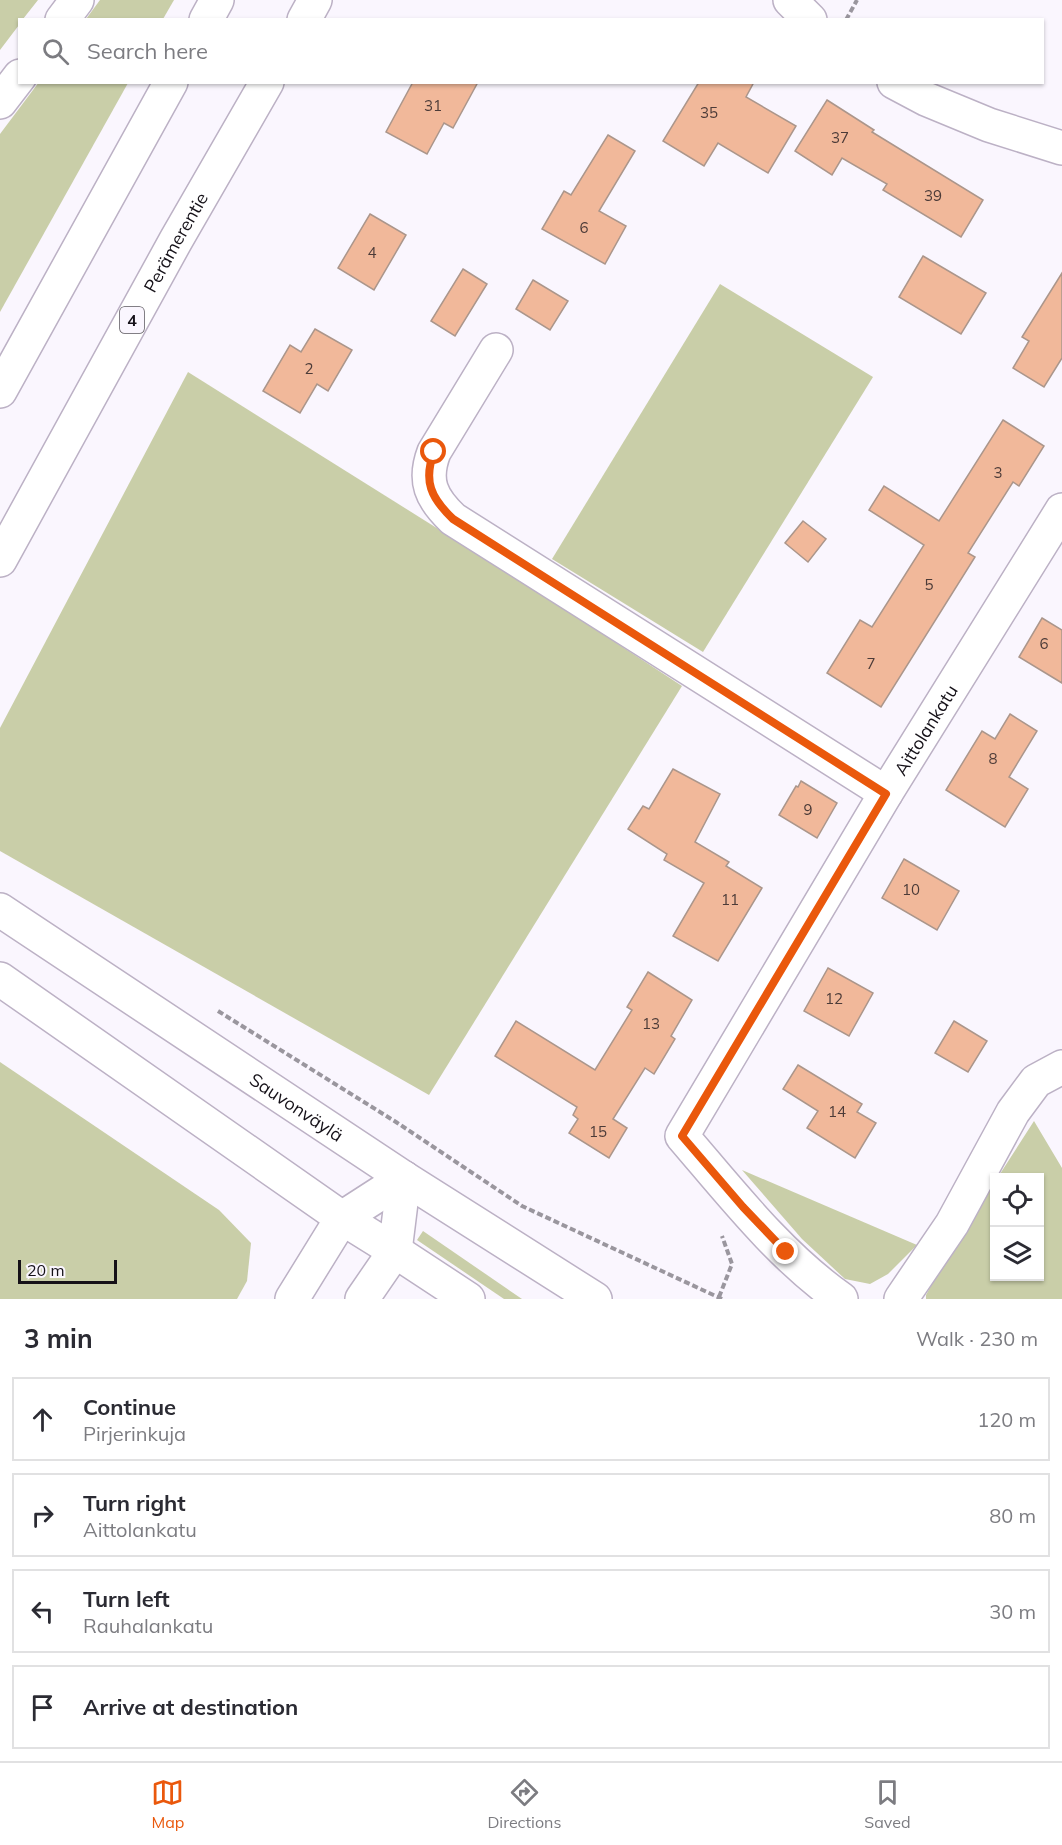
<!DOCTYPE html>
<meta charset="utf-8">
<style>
body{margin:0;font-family:Mulish,sans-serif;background:#f7f7f7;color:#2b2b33}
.controls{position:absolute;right:18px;bottom:18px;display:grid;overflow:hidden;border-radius:0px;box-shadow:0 2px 4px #0004}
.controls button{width:54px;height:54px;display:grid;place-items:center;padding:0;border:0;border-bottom:2px solid #e1e1e2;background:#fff;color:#2b2b33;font:30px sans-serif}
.scale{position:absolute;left:18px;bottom:15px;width:99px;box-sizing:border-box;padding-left:6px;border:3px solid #151118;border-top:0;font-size:16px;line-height:21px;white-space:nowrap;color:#151118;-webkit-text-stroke:4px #faf6fe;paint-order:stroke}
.stop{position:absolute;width:18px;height:18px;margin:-14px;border:4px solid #ea580c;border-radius:50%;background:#fff}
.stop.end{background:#ea580c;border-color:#fff;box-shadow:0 2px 6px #0008}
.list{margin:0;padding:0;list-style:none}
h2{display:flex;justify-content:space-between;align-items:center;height:78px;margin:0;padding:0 24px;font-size:26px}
h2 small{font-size:20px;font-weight:400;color:#7c7c81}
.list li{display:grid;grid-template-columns:39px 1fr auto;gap:18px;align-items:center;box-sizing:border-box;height:84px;margin:0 12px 12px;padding:0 12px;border:2px solid #e1e1e2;border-radius:0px}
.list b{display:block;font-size:22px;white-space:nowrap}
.list p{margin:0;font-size:20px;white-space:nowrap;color:#7c7c81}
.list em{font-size:20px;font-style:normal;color:#7c7c81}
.icon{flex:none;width:33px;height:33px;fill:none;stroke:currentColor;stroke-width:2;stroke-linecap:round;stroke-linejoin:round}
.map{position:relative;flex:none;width:1062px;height:1299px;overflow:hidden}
.search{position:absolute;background:#fff;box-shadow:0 2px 4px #0004;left:18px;right:18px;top:18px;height:66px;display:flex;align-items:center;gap:15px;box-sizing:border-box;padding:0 21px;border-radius:0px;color:#7c7c81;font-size:22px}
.sheet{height:462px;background:#fff}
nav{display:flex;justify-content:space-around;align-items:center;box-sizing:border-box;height:84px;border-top:2px solid #e1e1e2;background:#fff;font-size:16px;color:#7c7c81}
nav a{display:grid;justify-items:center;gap:3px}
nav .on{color:#ea580c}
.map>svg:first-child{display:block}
.green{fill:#c9cea8}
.building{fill:#f1b89a;stroke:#ab968b;stroke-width:1.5}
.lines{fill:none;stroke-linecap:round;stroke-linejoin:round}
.street-casing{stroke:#bcb1c5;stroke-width:36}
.secondary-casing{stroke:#bcb1c5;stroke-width:36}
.highway-casing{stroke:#bcb1c5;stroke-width:36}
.path{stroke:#9a969e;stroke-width:4;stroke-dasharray:6 3;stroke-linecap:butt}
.street{stroke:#fff;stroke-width:33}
.secondary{stroke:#fff;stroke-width:33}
.highway{stroke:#fff;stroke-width:33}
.route{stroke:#ea580c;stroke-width:8}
.labels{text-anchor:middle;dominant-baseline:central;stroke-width:5;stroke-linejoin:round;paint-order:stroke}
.number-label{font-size:15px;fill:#4c3b38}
.shield{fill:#faf6fe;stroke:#5a565d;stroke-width:1.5}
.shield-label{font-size:16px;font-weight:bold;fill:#151118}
.street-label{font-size:18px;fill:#151118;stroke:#faf6fe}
</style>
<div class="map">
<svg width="1062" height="1299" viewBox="0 0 1062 1299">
<rect width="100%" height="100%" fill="#faf6fe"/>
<!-- green -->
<g class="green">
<path d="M0,0H38L23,19L20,20L19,25L0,50Z"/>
<path d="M100,0H174L163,19H86Z"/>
<path d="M39,82L128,83L0,312V134Z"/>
<path d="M720,284L873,377L703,652L552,559Z"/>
<path d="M188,372L534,589L682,686L429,1095L0,851V728Z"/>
<path d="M0,1062L219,1210L251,1243L247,1281L237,1299H0Z"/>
<path d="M1034,1121L1062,1168V1299H926V1295L946,1257L994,1183V1276H1040V1178L998,1177Z"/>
<path d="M742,1170L917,1245L888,1274L870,1284L845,1279L802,1239Z"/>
<path d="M423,1231L522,1299H504L417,1240Z"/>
</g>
<!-- building -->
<g class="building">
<path d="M413,82H478L453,128L444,123L427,154L386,132Z"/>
<path d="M699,82H754L746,97L796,126L768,173L718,143L704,166L663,141Z"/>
<path d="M827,100L874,130L872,132L983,200L961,237L883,190L887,184L842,158L832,175L795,151Z"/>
<path d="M608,135L635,151L599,211L626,226L605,264L542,229L564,191L571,195Z"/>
<path d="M370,214L406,235L374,290L338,268Z"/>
<path d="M923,256L986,293L961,334L899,297Z"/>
<path d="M463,269L487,284L455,336L431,321Z"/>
<path d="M1062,273V358L1044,387L1013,368L1029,341L1022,337Z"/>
<path d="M533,280L568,301L550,330L516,309Z"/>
<path d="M315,329L352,350L328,391L317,384L300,413L263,391L290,345L301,352Z"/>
<path d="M1003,420L1044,446L1019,486L1013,482L968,553L975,557L881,707L827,673L860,620L872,627L924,545L869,510L884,486L939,521Z"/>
<path d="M803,521L826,539L808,562L785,543Z"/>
<path d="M1042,618L1062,630V683L1019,657Z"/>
<path d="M1010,714L1037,731L1009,777L1028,789L1005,827L946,790L982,731L995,739Z"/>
<path d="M673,769L720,794L695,842L729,862L726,866L762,888L718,961L673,936L704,883L664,860L667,854L628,829L643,806L649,809Z"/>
<path d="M801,781L837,803L817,838L779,815L796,786L798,787Z"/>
<path d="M904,859L959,891L937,930L882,898Z"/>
<path d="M828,968L873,993L849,1036L804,1011Z"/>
<path d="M648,972L692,1000L671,1036L675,1039L654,1074L645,1068L613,1119L627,1128L609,1158L569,1133L578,1119L573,1115L577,1107L495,1056L516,1021L595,1070L632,1010L627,1007Z"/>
<path d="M954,1021L987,1041L968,1072L935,1053Z"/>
<path d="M798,1065L862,1104L857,1112L876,1123L855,1158L807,1128L818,1111L783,1089Z"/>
</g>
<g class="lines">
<!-- street casing -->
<g class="street-casing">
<g id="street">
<path d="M790,0L810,20"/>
<path d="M894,82L926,99L989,125L1062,148"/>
<path d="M496,350L434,452C423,481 431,498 453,519L886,793"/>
<path id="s1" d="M841,1299C779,1255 731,1193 682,1136L886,793L1062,510"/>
<path d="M901,1299L952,1224L1013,1112L1036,1081L1062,1067"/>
</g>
</g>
<!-- secondary casing -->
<g class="secondary-casing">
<g id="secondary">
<path id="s2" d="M0,910L404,1178L595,1299"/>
<path d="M0,979L342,1218L395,1251L468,1299"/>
</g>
</g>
<!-- highway casing -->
<g class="highway-casing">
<g id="highway">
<path d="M62,20L77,0"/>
<path d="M206,20L217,0"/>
<path d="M304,20L315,0"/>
<path d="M0,102L20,76"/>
<path d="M0,391L171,82"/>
<path id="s3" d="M0,560L176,240L267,82"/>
<path d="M292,1299L342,1218L404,1178"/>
<path d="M362,1299L395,1251L404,1178"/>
</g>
</g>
<!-- path -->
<g class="path">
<path d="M846,20L857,0"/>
<path d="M218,1011L396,1122L522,1206L722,1299"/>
<path d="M719,1297L732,1264L722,1236"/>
</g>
<!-- street -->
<use href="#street" class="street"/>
<!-- secondary -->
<use href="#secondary" class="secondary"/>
<!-- highway -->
<use href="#highway" class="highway"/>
</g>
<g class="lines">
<!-- route -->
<path class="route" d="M434,452C423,481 431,498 453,519L886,794L682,1136L743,1207L786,1252"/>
</g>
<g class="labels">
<!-- number labels -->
<g class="number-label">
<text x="433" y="105">31</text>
<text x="709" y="112">35</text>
<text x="840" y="137">37</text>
<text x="933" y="195">39</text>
<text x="584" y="227">6</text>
<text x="372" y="252">4</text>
<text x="309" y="368">2</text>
<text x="998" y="472">3</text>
<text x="929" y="584">5</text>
<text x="1044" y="643">6</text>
<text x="871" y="663">7</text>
<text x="993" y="758">8</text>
<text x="808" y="809">9</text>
<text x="911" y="889">10</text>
<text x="730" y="899">11</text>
<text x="834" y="998">12</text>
<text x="651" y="1023">13</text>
<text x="837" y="1111">14</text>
<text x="598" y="1131">15</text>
</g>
<!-- shield labels -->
<rect class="shield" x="120" y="307" width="24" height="26" rx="4.5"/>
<g class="shield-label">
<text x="132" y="320">4</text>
</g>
<!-- street labels -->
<g class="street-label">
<text stroke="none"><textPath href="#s3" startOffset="363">Perämerentie</textPath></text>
<text stroke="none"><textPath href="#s1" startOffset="702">Aittolankatu</textPath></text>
<text stroke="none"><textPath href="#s2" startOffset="356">Sauvonväylä</textPath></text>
</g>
</g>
</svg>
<div class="controls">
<button><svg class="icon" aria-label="locate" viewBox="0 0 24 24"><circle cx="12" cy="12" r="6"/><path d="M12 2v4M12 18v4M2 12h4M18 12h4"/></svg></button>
<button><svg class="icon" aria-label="layers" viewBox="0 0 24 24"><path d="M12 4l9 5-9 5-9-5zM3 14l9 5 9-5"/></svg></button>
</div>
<div class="scale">20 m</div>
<div class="stop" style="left:434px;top:452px"></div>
<div class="stop end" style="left:786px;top:1252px"></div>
<div class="search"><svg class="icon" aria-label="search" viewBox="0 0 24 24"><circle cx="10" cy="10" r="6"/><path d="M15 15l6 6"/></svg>Search here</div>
</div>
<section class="sheet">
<h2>3 min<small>Walk · 230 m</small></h2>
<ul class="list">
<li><svg class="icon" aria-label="ahead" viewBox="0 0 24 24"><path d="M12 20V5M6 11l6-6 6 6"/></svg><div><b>Continue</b><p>Pirjerinkuja</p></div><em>120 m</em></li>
<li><svg class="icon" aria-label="right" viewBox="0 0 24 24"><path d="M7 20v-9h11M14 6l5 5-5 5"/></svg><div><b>Turn right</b><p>Aittolankatu</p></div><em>80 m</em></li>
<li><svg class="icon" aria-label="left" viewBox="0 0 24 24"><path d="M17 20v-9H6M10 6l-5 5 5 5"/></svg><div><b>Turn left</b><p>Rauhalankatu</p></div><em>30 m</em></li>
<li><svg class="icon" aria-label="arrive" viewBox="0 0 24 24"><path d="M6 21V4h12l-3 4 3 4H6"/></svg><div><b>Arrive at destination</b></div></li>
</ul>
</section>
<nav>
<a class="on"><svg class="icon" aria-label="map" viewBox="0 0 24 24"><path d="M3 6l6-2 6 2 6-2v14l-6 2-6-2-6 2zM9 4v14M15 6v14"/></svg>Map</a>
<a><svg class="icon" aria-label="directions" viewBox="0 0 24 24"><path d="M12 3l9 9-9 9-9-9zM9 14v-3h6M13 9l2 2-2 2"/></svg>Directions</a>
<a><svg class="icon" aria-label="saved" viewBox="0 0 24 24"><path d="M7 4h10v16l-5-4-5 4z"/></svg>Saved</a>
</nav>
